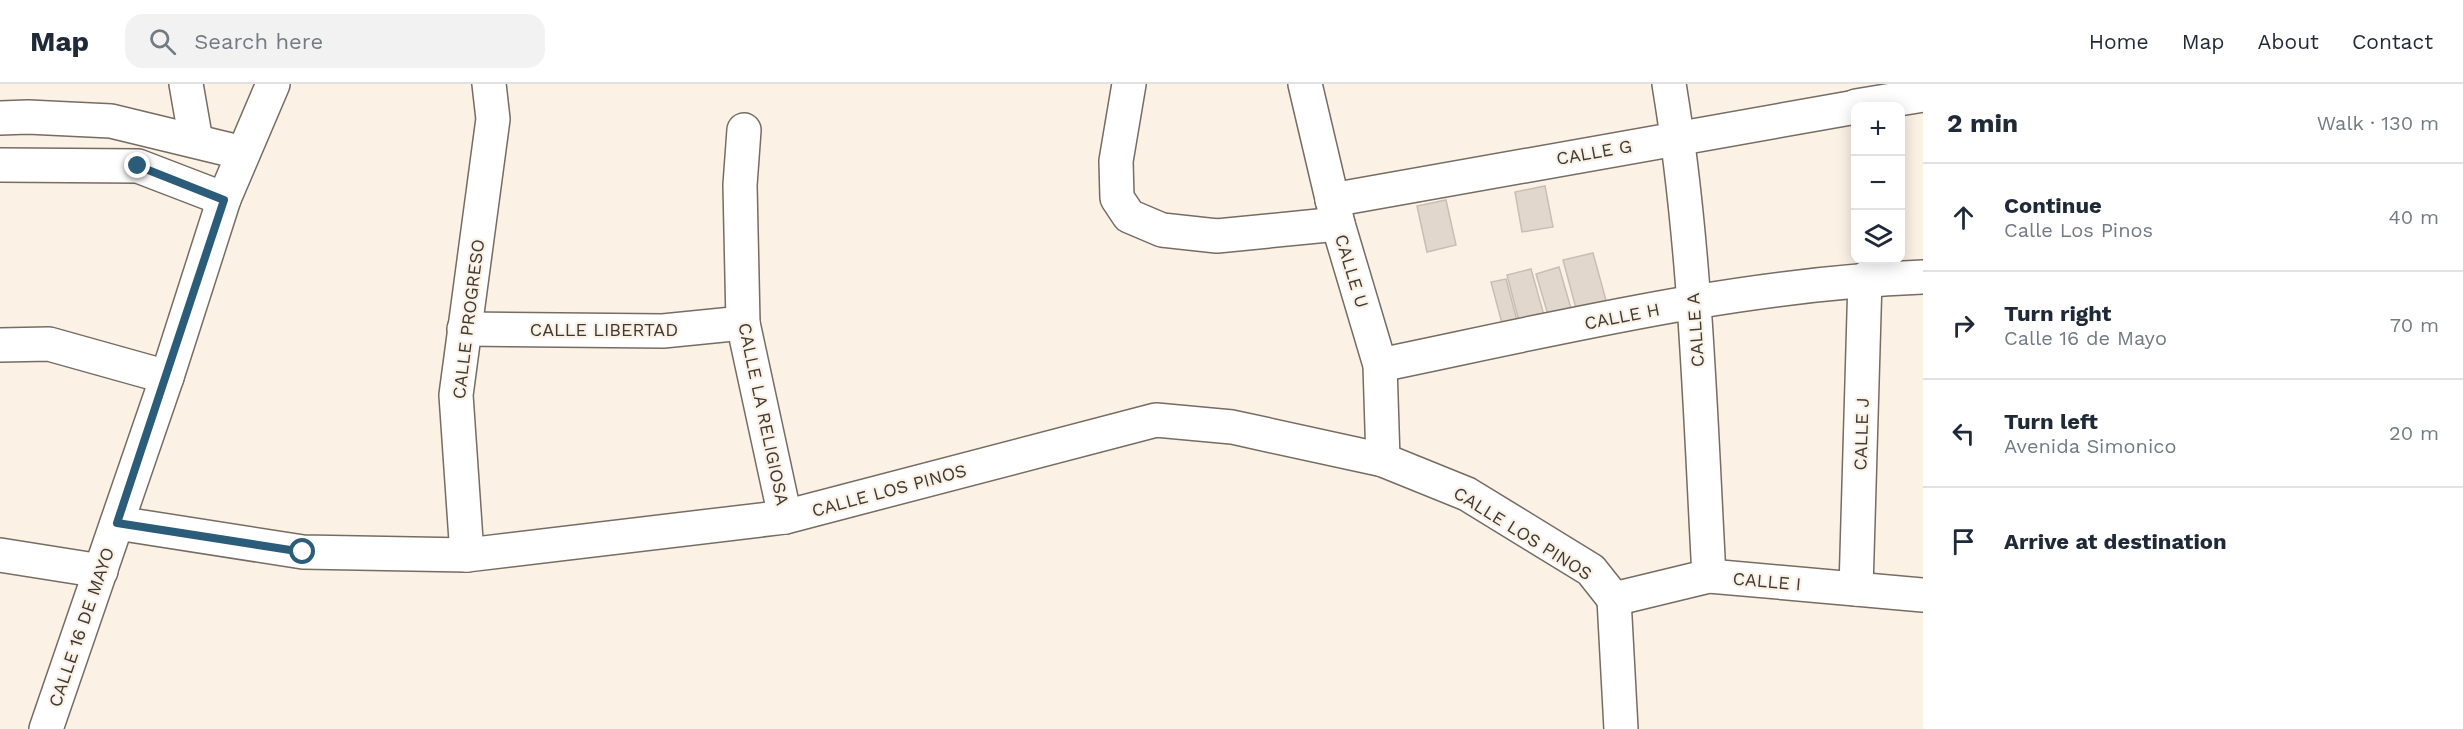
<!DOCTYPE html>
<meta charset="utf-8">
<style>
body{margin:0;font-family:"Work Sans",sans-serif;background:#f2f2f3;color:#1f2937}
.controls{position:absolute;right:18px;top:18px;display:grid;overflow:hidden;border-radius:12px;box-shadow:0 3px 15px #0003}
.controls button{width:54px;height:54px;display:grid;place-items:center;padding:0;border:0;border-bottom:2px solid #e0e1e3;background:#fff;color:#1f2937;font:30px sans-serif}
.stop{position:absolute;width:18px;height:18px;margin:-14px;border:4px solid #2b5c7a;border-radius:50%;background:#fff}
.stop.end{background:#2b5c7a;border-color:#fff;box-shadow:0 2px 6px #0008}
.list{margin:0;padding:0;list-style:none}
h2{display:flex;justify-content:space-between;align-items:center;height:78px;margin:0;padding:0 24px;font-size:26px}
h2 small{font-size:20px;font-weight:400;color:#747a83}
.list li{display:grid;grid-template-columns:39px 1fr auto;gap:18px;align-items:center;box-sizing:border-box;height:108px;padding:0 24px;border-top:2px solid #e0e1e3}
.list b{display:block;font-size:22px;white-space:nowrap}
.list p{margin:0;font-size:20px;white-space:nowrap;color:#747a83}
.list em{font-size:20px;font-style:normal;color:#747a83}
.icon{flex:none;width:33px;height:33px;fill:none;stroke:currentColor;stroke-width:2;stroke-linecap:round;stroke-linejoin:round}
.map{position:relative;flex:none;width:1923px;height:645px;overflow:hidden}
header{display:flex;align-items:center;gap:36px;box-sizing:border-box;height:84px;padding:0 30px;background:#fff;border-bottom:2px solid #e0e1e3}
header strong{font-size:28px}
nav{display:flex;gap:33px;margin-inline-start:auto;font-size:21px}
.search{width:420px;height:54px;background:#f2f2f3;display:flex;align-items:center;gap:15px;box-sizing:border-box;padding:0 21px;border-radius:18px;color:#747a83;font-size:22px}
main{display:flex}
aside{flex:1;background:#fff}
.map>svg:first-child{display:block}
.building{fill:#e1d7cc;stroke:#c8bfb3;stroke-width:1.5}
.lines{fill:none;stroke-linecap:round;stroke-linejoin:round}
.street-casing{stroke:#756c62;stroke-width:36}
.street{stroke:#fff;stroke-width:33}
.route{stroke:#2b5c7a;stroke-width:8}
.labels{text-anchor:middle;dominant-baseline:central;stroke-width:4.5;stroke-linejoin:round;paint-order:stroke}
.street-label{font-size:18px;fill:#3d3934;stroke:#fbf1e5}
</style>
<header>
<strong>Map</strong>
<div class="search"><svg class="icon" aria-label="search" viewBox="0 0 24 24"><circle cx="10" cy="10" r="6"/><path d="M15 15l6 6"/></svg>Search here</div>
<nav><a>Home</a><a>Map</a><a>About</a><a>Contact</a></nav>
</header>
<main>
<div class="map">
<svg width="1923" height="645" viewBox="0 0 1923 645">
<rect width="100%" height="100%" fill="#fbf1e5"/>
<!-- building -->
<g class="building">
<path d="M1545,102L1553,143L1522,148L1515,108Z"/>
<path d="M1446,116L1456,161L1427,168L1417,122Z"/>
<path d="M1593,169L1607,220L1577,228L1563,176Z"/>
<path d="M1559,183L1572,228L1549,234L1536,190Z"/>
<path d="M1531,185L1545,235L1520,241L1507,191Z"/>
<path d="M1506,195L1519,244L1504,247L1491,198Z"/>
</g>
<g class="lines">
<!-- street casing -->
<g class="street-casing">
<g id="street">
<path d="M186,0L196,57"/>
<path d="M1129,0L1116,77L1117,114L1129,132L1162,146L1217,152L1338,140"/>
<path d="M1305,0L1338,140L1380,281L1383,376"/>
<path d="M1669,0C1696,162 1700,328 1709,492"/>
<path d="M1856,22L1923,11"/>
<path d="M0,34L28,33L111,37L243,69"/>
<path d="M744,46L740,101L743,239L785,433"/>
<path d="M0,81L138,82L224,115"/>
<path d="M1332,116L1856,23"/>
<path d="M464,245L663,247L743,239"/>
<path d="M0,261L49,260L167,293"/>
<path d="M1380,281C1559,244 1739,200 1923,193"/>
<path d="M117,439L303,468L467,471L785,433L1156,336L1232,343L1383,376L1467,410L1591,486L1614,515"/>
<path d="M0,471L101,487"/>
<path d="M467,471L456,311L493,35L489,0"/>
<path d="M1856,505L1865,195"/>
<path d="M1614,515L1709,492L1923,511"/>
<path d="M1614,515L1621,645"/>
<path d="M46,645L167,293L224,115L273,0"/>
</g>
</g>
<!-- street -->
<use href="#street" class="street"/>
</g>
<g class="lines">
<!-- route -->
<path class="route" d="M138,82L224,116L117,439L303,468"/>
</g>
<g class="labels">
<!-- street labels -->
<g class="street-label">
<text transform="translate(1594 68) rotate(-10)">CALLE G</text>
<text transform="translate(1352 187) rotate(73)">CALLE U</text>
<text transform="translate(1622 232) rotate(-11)">CALLE H</text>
<text transform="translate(468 235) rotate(-83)">CALLE PROGRESO</text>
<text x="604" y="245">CALLE LIBERTAD</text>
<text transform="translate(1695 246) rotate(-94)">CALLE A</text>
<text transform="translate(764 330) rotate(78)">CALLE LA RELIGIOSA</text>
<text transform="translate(1861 350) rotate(-88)">CALLE J</text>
<text transform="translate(889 406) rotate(-15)">CALLE LOS PINOS</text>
<text transform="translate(1523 449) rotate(32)">CALLE LOS PINOS</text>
<text transform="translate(1767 497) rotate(5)">CALLE I</text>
<text transform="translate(81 543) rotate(-71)">CALLE 16 DE MAYO</text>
</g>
</g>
</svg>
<div class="controls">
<button>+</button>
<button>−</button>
<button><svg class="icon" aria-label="layers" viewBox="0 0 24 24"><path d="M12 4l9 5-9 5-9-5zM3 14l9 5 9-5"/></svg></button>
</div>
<div class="stop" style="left:303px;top:468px"></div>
<div class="stop end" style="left:138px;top:82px"></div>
</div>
<aside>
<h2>2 min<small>Walk · 130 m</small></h2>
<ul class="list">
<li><svg class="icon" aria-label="ahead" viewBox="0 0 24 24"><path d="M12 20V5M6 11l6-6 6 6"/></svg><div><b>Continue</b><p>Calle Los Pinos</p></div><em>40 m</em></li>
<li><svg class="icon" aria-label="right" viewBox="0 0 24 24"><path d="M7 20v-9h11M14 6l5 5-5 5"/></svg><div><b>Turn right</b><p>Calle 16 de Mayo</p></div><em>70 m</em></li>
<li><svg class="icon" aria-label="left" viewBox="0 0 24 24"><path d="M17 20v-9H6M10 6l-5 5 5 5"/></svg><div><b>Turn left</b><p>Avenida Simonico</p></div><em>20 m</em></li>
<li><svg class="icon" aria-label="arrive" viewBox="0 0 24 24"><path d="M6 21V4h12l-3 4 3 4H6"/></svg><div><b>Arrive at destination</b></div></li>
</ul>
</aside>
</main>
